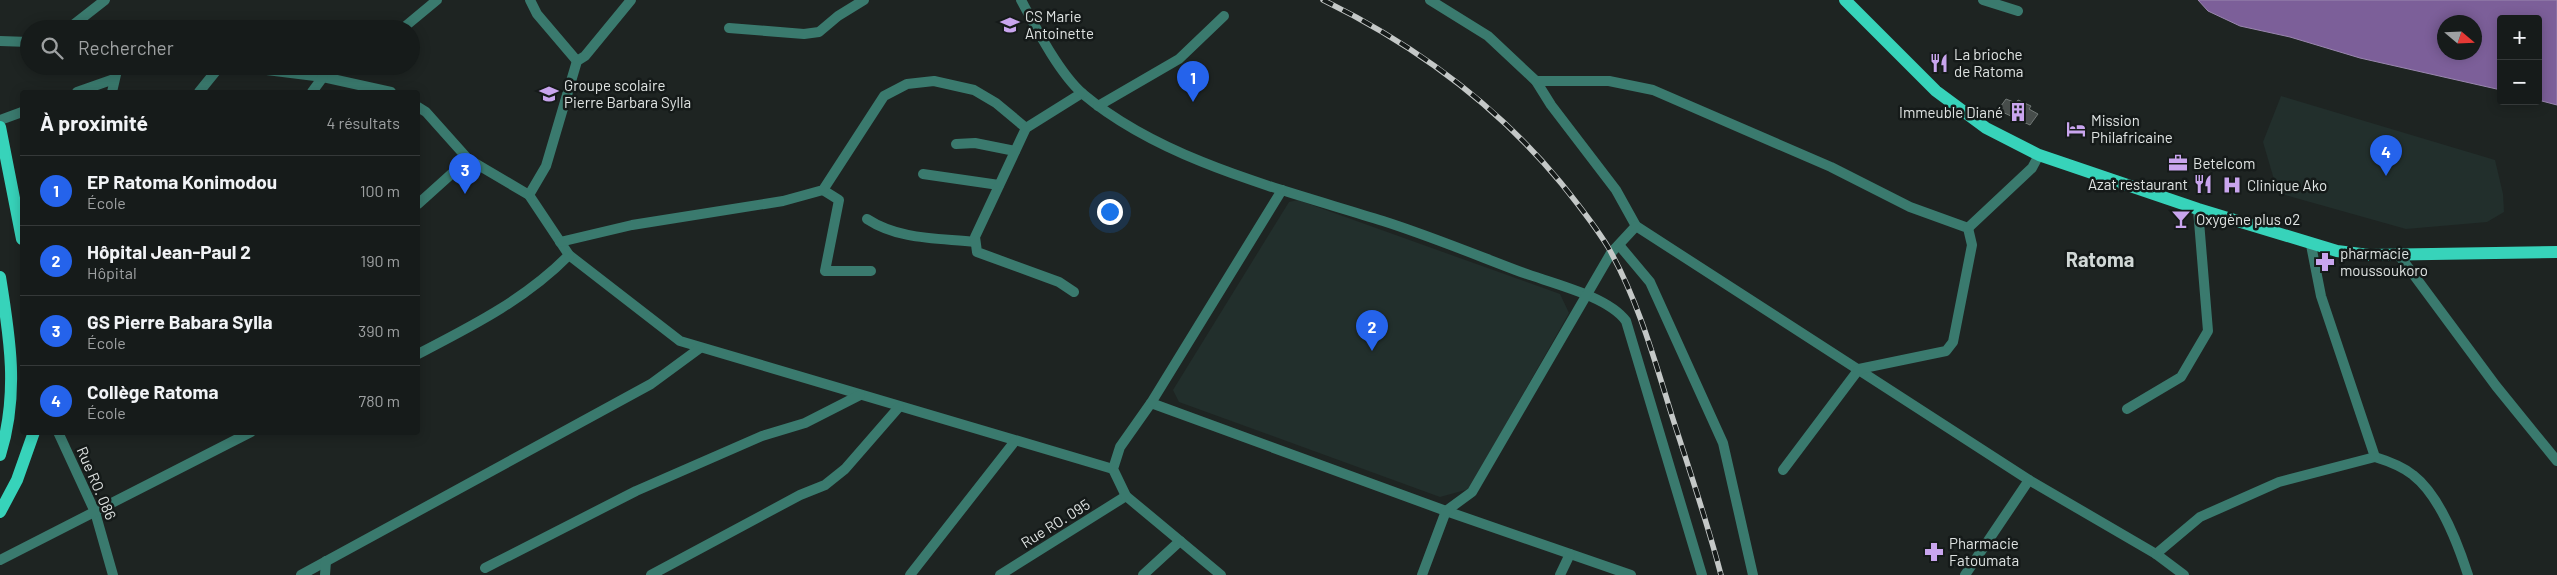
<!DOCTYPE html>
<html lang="fr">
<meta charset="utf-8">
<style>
body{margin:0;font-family:Barlow,sans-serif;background:#1f2423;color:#f1f3f6}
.controls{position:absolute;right:15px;top:15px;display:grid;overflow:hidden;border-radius:5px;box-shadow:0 2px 12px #0003}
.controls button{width:45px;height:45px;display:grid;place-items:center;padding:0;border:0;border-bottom:1px solid #353939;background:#161b1a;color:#f1f3f6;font:25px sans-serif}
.compass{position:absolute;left:2437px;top:15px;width:45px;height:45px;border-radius:50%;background:#161b1a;box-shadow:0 2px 12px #0003;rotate:109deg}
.you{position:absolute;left:1109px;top:211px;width:18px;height:18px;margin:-12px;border:4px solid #fff;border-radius:50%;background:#1a73e8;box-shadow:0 0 0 8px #1a73e833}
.badge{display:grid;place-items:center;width:32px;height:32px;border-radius:50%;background:#2563eb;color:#fff;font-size:16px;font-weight:700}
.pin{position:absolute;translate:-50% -41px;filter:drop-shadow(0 1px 2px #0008)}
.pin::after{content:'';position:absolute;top:26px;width:18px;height:15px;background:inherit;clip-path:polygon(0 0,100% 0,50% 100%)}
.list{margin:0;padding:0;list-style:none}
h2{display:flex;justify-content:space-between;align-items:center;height:65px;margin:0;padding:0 20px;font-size:21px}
h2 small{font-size:16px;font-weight:400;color:#9ea1a2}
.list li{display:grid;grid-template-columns:32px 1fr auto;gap:15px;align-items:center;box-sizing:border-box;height:70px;padding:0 20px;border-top:1px solid #353939}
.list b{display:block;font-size:19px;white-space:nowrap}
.list p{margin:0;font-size:16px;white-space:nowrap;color:#9ea1a2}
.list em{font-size:16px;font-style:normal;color:#9ea1a2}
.icon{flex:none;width:28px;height:28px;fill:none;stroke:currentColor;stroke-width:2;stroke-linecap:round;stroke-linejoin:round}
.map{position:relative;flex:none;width:2557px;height:575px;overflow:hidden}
.search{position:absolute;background:#161b1a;box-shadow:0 2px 12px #0003;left:20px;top:20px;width:400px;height:55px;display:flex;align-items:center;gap:12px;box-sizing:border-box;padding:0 18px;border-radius:28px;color:#9ea1a2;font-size:19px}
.panel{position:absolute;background:#161b1a;box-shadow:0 2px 12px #0003;left:20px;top:90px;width:400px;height:345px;border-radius:5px}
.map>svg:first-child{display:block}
.built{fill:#222f2c}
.water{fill:#7c5f99;stroke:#9a87af;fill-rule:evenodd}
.building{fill:#474d4b;stroke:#717876}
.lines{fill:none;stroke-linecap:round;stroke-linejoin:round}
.street{stroke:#3a7a6e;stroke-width:10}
.primary{stroke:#37d3ba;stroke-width:12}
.rail-casing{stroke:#c4c8c7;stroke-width:5.5}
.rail{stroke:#151a19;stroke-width:4;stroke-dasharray:11;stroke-linecap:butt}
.labels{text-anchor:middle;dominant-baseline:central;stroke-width:5;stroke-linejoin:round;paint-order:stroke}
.poi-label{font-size:15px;fill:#dfe3e2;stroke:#151a19;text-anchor:start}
.street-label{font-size:15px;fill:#dfe3e2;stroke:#151a19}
.district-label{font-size:20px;font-weight:bold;fill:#d1d8d6;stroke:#151a19}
</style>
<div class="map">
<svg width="2557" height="575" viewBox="0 0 2557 575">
<rect width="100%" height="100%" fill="#1e2422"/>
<!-- built -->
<g class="built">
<path d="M2281,96L2495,160L2503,194L2504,212L2487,222L2406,229L2278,193L2263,142Z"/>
<path d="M1298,200L1560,294L1569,313L1469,489L1440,497L1179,402L1173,390L1289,202Z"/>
</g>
<!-- water -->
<path class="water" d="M2198,0H2557V105L2538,100V19H2501V90L2360,58L2290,37L2240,26L2208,11ZM2444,22H2474V52H2444Z"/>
<!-- building -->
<path class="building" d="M2006,99L2016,103L2018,100L2031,106L2029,109L2038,114L2030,125L1998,110Z"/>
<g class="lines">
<!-- street -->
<g class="street">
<path d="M530,0L537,14L577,61"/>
<path d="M1021,0C1036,28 1059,73 1083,94C1164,162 1285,190 1383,221C1430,236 1476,255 1521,272C1551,283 1608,296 1626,321L1702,575"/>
<path d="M1430,0L1488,36L1536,81L1551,105L1616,190L1636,226L2029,480L2156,554L2184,575"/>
<path d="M1983,0L2018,11"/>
<path d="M729,28L804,34L819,32L838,16L864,0"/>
<path d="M68,29L105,0"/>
<path d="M402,29L437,0"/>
<path d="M0,41L29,42"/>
<path d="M233,66L323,77L391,92"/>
<path d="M1536,81H1609L1653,90L1831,167L1910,207L1968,228L1972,245L1953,342L1946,351L1859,369L1783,470"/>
<path d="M77,92L114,79"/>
<path d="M112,92L118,66"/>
<path d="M199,92L220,66"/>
<path d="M312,92L323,77"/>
<path d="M1098,106L1179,59L1224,16"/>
<path d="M418,107L426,112L468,159L529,195L569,255L680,341L1113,469"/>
<path d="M0,120L22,112"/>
<path d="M956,144L975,143L1015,151"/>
<path d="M923,174L999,185"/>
<path d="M823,190L839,200L825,271H871"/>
<path d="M529,195L546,166L577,61L585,56L631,0"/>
<path d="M418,204L468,159"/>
<path d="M867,219C899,240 938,238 975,242"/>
<path d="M1968,228L2032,168L2039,155"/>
<path d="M560,242L632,225L783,201L823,190L884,96L907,84L934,81L974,90L996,103L1026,128"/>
<path d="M1619,245L1650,282L1723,443L1753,575"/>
<path d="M2399,255L2496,386L2557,461"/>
<path d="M1074,292L1059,282L977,252L975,237L1026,128L1082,93"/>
<path d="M418,354C472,326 526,299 569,255"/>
<path d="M1151,403L1446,511L1631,575"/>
<path d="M2127,409L2181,377L2208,331L2198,209"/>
<path d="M58,432L95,512L113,575"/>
<path d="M2375,457C2388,461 2402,466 2413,475C2439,495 2458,544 2468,575"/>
<path d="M2156,554L2200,517L2279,482L2375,457L2321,296L2311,245"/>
<path d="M0,560L251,432"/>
<path d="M485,568L636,491L762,436L805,423L860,395"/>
<path d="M301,575L651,384L700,348"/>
<path d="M325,575L326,561"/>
<path d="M651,575L800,495L825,485L845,469L899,407"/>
<path d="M910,575L1015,441"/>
<path d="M1000,575L1126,496"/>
<path d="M1143,575L1180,541"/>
<path d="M1221,575L1126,496L1113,469L1120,447L1151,403L1282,190"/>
<path d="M1422,575L1446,511L1472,492L1611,253L1636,226"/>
<path d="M1560,575L1570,554"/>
<path d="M1965,575L2029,480"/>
</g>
<!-- primary -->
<g class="primary">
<path d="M1845,0L1936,91L1986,128L2039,155L2198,209L2337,251L2369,255L2557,252"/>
<path d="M0,127L22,239"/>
<path d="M0,277C10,338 19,395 0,455"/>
<path d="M0,512L17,480L34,432"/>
</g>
<!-- rail casing -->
<g class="rail-casing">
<path id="rail" d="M1323,0C1415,45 1495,103 1561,183C1577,203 1594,224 1608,247C1638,300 1654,358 1672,416C1689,469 1707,521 1721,575"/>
</g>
<!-- rail -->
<use href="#rail" class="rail"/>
</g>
<!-- icons -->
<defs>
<g id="school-bare" transform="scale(1.5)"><path d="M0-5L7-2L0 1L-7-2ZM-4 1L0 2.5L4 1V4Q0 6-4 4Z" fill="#c9a5ee" stroke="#151a19" stroke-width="2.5" paint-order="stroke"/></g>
<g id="restaurant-bare" transform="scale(1.5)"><path d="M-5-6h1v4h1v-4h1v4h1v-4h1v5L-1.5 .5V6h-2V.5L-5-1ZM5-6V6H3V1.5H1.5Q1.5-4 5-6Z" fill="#c9a5ee" stroke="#151a19" stroke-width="2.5" paint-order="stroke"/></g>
<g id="building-bare" transform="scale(1.5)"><path d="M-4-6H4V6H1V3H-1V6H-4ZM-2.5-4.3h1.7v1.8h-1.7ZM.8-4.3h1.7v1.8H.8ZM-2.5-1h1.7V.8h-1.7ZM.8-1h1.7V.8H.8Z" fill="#c9a5ee" stroke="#151a19" stroke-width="2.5" paint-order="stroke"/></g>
<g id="hotel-bare" transform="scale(1.5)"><path d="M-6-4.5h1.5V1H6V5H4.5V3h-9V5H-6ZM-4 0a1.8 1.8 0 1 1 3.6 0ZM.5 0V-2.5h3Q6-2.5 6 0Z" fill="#c9a5ee" stroke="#151a19" stroke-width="2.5" paint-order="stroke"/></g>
<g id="office-bare" transform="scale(1.5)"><path d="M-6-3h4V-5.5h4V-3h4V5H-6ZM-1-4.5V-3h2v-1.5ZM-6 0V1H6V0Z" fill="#c9a5ee" stroke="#151a19" stroke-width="2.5" paint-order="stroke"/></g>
<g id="hospital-bare" transform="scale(1.5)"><path d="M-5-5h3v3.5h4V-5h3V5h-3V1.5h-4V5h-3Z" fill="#c9a5ee" stroke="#151a19" stroke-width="2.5" paint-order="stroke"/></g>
<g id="bar-bare" transform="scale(1.5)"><path d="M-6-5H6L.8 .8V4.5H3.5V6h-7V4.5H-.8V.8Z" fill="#c9a5ee" stroke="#151a19" stroke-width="2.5" paint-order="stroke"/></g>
<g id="pharmacy-bare" transform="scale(1.5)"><path d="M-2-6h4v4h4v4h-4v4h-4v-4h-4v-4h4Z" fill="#c9a5ee" stroke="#151a19" stroke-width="2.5" paint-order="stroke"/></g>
</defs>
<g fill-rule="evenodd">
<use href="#school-bare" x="1010" y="25"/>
<use href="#restaurant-bare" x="1939" y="63"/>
<use href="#school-bare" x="549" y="94"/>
<use href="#building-bare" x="2018" y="112"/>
<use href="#hotel-bare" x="2076" y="129"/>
<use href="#office-bare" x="2178" y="163"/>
<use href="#restaurant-bare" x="2203" y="184"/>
<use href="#hospital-bare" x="2232" y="185"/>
<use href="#bar-bare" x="2181" y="219"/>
<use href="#pharmacy-bare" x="2325" y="262"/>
<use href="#pharmacy-bare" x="1934" y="552"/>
</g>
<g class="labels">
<!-- poi labels -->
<g class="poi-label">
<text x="1025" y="16">CS Marie<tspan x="1025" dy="17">Antoinette</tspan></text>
<text x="1954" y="54">La brioche<tspan x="1954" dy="17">de Ratoma</tspan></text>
<text x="564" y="85">Groupe scolaire<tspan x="564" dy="17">Pierre Barbara Sylla</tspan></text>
<text x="2003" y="112" text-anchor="end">Immeuble Diané</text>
<text x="2091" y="120">Mission<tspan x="2091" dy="17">Philafricaine</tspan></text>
<text x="2193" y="163">Betelcom</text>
<text x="2188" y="184" text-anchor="end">Azat restaurant</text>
<text x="2247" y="185">Clinique Ako</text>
<text x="2196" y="219">Oxygène plus o2</text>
<text x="2340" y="253">pharmacie<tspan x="2340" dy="17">moussoukoro</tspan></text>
<text x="1949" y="543">Pharmacie<tspan x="1949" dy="17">Fatoumata</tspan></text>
</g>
<!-- street labels -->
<g class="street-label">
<text transform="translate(97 483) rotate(67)">Rue RO. 086</text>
<text transform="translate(1055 523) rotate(-32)">Rue RO. 095</text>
</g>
<!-- district labels -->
<g class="district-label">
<text x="2100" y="259">Ratoma</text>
</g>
</g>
</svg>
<div class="controls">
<button>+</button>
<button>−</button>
</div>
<svg class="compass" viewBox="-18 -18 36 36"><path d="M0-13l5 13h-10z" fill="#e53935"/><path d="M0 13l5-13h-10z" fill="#9ea1a2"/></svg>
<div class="you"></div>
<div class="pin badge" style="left:1193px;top:102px">1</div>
<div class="pin badge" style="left:1372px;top:351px">2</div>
<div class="pin badge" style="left:465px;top:194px">3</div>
<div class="pin badge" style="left:2386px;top:176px">4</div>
<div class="search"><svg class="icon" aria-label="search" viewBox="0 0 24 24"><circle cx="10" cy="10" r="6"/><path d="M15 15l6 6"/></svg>Rechercher</div>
<section class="panel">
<h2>À proximité<small>4 résultats</small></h2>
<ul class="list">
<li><span class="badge">1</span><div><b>EP Ratoma Konimodou</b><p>École</p></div><em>100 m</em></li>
<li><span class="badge">2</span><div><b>Hôpital Jean-Paul 2</b><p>Hôpital</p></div><em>190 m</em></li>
<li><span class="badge">3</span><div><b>GS Pierre Babara Sylla</b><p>École</p></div><em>390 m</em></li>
<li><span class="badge">4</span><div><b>Collège Ratoma</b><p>École</p></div><em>780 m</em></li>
</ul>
</section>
</div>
